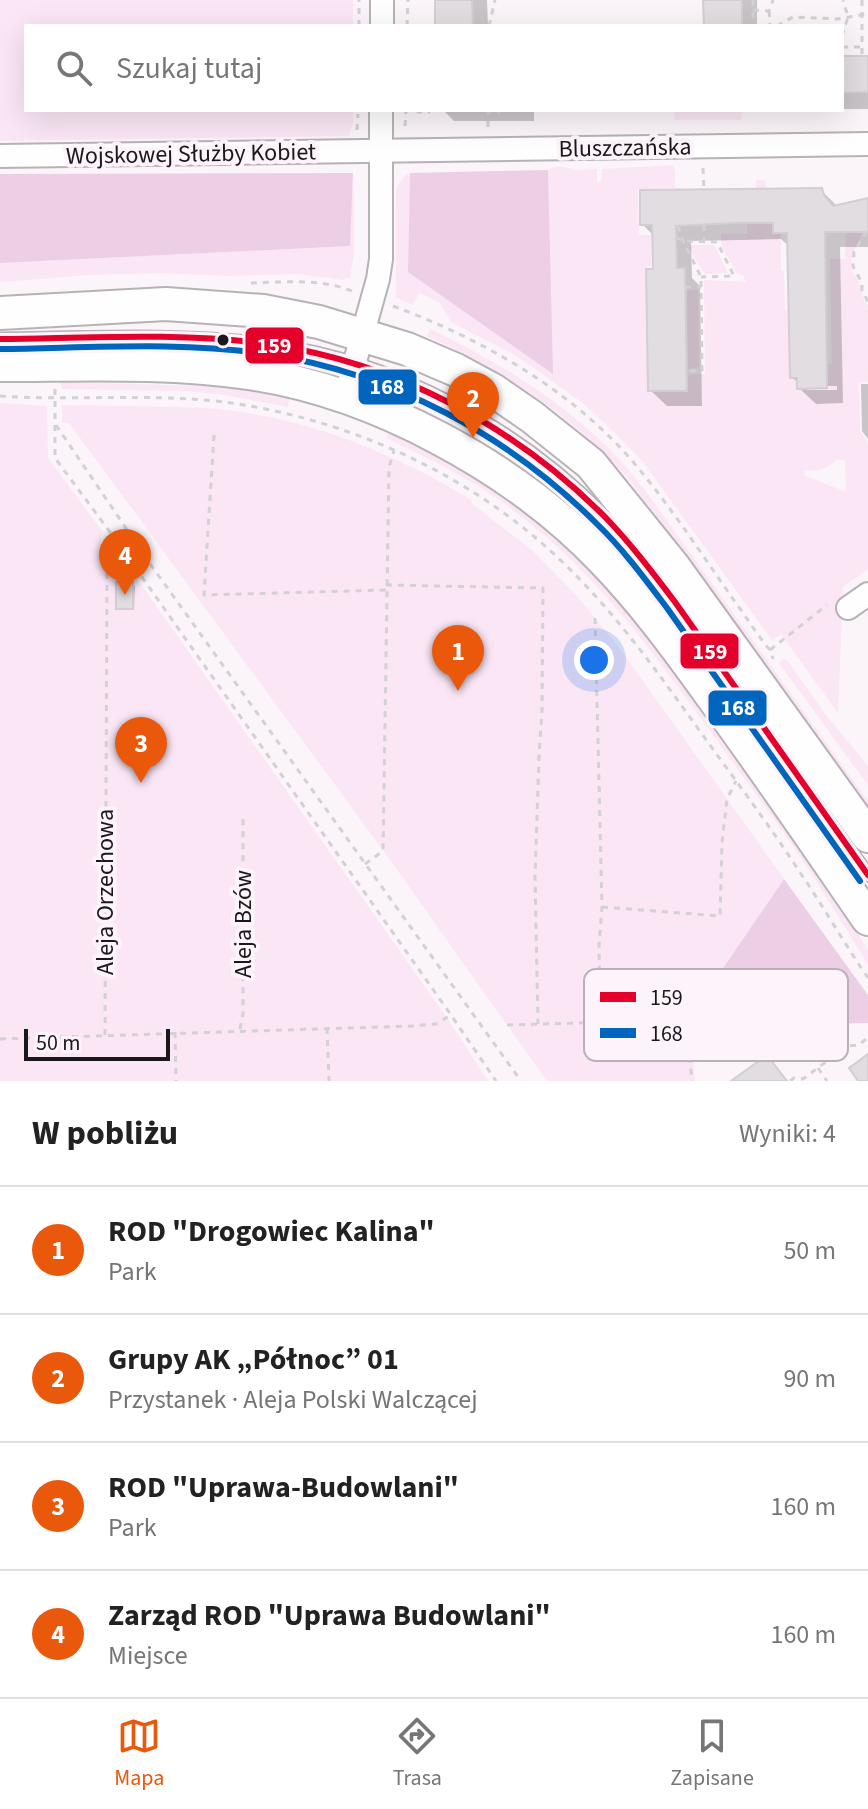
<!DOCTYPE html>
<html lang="pl">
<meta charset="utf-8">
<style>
body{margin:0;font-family:"Source Sans 3",sans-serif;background:#f2f2f2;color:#222}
.scale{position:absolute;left:24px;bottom:20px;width:146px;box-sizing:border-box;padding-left:8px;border:4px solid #1b181b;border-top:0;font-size:22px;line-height:28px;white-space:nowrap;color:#1b181b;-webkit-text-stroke:6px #fdf3fa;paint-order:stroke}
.you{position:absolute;left:594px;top:660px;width:28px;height:28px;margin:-20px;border:6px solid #fff;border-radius:50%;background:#1a73e8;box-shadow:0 0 0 12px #1a73e833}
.badge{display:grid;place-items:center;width:52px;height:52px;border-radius:50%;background:#ea580c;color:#fff;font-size:26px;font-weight:700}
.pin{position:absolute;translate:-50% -66px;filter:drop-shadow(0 2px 4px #0008)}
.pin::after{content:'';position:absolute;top:42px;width:28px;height:24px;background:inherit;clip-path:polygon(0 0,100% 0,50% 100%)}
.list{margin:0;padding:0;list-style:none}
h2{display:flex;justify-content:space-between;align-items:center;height:104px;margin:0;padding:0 32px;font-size:34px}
h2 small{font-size:26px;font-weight:400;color:#767676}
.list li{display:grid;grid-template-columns:52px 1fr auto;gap:24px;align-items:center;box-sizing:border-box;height:128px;padding:0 32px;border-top:2px solid #e0e0e0}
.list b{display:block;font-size:30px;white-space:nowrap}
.list p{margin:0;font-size:26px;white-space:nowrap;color:#767676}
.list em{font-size:26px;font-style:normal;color:#767676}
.icon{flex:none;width:44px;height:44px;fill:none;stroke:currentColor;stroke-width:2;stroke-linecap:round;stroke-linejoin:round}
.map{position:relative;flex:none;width:868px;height:1081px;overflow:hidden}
.search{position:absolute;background:#fff;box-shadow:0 8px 32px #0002;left:24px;right:24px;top:24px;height:88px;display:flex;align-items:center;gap:20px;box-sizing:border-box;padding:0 28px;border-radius:0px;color:#767676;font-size:30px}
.sheet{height:616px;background:#fff}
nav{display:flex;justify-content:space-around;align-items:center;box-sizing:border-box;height:112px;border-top:2px solid #e0e0e0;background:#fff;font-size:22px;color:#767676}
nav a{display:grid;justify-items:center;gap:4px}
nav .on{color:#ea580c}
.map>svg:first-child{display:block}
.green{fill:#fae6f5;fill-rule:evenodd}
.forest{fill:#eccee5}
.shadow{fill:#0003;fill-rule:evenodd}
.building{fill:#e2dde0;stroke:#d3ced1;stroke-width:2}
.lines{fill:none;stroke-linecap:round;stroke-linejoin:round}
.service-casing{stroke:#b7b2b5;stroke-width:15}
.minor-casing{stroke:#b7b2b5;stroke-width:26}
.secondary-casing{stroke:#b7b2b5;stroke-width:36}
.path{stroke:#d3d1d3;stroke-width:3;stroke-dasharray:6 6;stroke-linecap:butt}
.service{stroke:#fefefe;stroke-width:11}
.minor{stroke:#fefefe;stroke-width:22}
.secondary{stroke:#fefefe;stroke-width:32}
.bus-1-casing{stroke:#fdf3fa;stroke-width:12}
.bus-2-casing{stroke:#fdf3fa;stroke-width:12}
.bus-1{stroke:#e4002b;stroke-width:6}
.bus-2{stroke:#0065bd;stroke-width:6}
.bus-dot{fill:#1b181b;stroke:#fdf3fa;stroke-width:3}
.labels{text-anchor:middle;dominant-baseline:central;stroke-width:8;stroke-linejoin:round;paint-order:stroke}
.street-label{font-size:24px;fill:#1b181b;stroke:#fdf3fa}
.key{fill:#fdf3fa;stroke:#b9b1b7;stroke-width:2}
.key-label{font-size:22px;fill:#1b181b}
.line-badge{stroke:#fdf3fa;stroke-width:3}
.badge-label{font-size:22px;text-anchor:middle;font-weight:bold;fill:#fff}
</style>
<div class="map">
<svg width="868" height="1081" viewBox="0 0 868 1081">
<rect width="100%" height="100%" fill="#fbf5f9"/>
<!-- green -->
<g class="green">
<path d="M0,0H353V26H26V110H353V123L349,136L0,141Z"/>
<path d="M675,110H742L741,120H674Z"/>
<path d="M673,165L675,172V188L638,189L639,235H651V267L645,268L648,392H688V375L705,374L704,280L746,282L743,275L737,274L721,245V234H747V197L755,196L756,180H765L766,189H774L773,233H781V270L784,271L785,310L796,311L798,389L827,387V365L832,364L830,259H845L846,232H862C859,244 848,255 852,270C856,281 854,271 859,282C862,290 862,298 868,306V382L859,383L860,431L868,443V569L843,587L838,713L781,634L772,640L643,462L615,433L584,404L534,368L511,353L451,322L439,302L419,293L413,305L396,298V191C399,182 402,177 410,173L408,272L549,241L548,170C559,164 564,167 576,170C582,171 591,169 597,169V182H601L602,169ZM838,459L845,461L846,492L804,475L805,470C818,473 828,468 838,459Z"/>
<path d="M352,188L354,192V253L350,278H345L344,280L298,274L228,276L160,273L88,275L0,282V263L350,246Z"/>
<path d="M691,245H714L728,273L705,274L689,249Z"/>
<path d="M687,290H697L698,292L699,367L688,369Z"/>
<path d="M430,329C511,368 590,417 645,490L868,801V813L628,478C572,416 503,370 427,336Z"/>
<path d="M65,382L201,386L243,390L290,399L288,407L225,395L186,391L62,389L61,384Z"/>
<path d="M0,403L47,406L48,458L102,531L100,557L123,559L447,1018L488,1081H0Z"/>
<path d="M62,405C109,406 156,406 203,408C299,414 390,451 472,500L471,503L532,550L576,595L620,649L784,879L689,1018L695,1081H547L380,846L69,423H62Z"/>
<path d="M389,430L436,453L482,480L558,536L634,615L822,876L868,950V964C846,930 826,895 803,861C774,817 741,775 711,732C650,649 597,573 513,510C474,480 430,459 386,438Z"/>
<path d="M783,659L787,660L825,714L868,766V785L779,663Z"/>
</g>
<!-- forest -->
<g class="forest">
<path d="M548,170L553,374L408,272L410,173Z"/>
<path d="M353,173L350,246L0,263V174Z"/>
<path d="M784,879L868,995V1023L689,1027V1018Z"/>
</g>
<!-- shadow -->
<g class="shadow">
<path d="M437,0H487L488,26H437Z"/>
<path d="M705,0H757V26H706Z"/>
<rect x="842" y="58" width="26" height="51"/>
<path d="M443,110H534V121H454Z"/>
<path d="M821,190L838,207L868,200V247H840L843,403L816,404L799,388V384L792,377L789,246L781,239L691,241L692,278L700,286L702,406H667L650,390L654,236L642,224ZM803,386H837V390H807Z"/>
<path d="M861,384H868V439L862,431Z"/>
<path d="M133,584L135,586L134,610H120L118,608Z"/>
</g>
<!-- building -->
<g class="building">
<path d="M435,0H472L473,26H435Z"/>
<path d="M703,0H742V26H704Z"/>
<path d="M842,56H868V92L842,93Z"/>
<path d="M822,188L824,195L833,206L868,198V232H825L827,388L797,389V378H790L787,233H773V223H735L676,226L677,268H685L687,391H648L646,269H653L652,225H640V190Z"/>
<rect x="116" y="582" width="17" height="27"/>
<path d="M868,1054V1081H858L849,1068Z"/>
<path d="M767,1055L787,1081H731Z"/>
</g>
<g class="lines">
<!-- service casing -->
<g class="service-casing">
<path id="service" d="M0,339C88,338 179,333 267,344C394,361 517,426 606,518C656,570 696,633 737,692C780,753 824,814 868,875"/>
</g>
<!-- minor casing -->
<g class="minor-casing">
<g id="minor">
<path d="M382,26V0"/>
<path d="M0,156L868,144"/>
<path d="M345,397L378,279L381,259V110"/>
<path d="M848,608L868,594"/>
</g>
</g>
<!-- secondary casing -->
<g class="secondary-casing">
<g id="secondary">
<path d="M0,313L166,304L263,311L319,322L407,349L456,370L493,390L532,417L591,464L674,567L868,836"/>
<path d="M0,365C82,365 166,361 248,373C374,391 514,467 602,559C646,604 682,655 719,706C770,776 819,848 868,919"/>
</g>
</g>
<!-- path -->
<g class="path">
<path d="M753,0V26"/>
<path d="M862,0V56"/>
<path d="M753,10L769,11L773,0"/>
<path d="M769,11L770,26"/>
<path d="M359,26V0"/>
<path d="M407,26L408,0"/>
<path d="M489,26L495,0"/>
<path d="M777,26L793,17L837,19L868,14"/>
<path d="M842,36L848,17L843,0"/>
<path d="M842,47H862"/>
<path d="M418,110V112H430"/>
<path d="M405,126L406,110"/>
<path d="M488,127V112H499V110"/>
<path d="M357,130L358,114"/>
<path d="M703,168L704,189"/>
<path d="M704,225V241"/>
<path d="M678,226L683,241L701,277L702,371H687"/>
<path d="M867,231L854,252L853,266L862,283V290L868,302"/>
<path d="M676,237L683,241L717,242L734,276L701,277"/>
<path d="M251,283C285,282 323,278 354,292"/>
<path d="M685,287H701"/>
<path d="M393,306C482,339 572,390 634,463C672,508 704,558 738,606C749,621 758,636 770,650L773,659"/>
<path d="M55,389V458L113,536L451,1015L496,1081"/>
<path d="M0,396C75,401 150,393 224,402C345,418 466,472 555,555C609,605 651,663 694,723C729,772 766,820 799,871C823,906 844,943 868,978"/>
<path d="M56,425L151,565L521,1081"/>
<path d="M214,435L204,595L386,590"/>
<path d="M386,585L543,588L542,710L539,757L535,877L538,1024"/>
<path d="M595,618L602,907L599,946L600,1023"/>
<path d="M770,650L827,605"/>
<path d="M365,864L383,851L389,467L394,451"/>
<path d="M602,907L720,916L722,843L727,799L736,781"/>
<path d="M507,1025L686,1020L692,1081"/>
<path d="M327,1028L329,1081"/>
<path d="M240,1029L243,1014V817"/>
<path d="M175,1032L176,1081"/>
<path d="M105,1035L107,567L113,536"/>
<path d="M0,1039L412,1026L436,1024L451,1015"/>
<path d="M818,1068L827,1081"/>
<path d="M790,1081L794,1078L803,1079L847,1046L858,1045L868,1038"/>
</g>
<!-- service -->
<use href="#service" class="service"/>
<!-- minor -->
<use href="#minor" class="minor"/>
<!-- secondary -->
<use href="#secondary" class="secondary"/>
<!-- bus-1 casing -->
<g class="bus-1-casing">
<path id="bus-1" d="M0,339C88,338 179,332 267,344C395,362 515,426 606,518C631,544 653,573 675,602L868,875"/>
</g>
<!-- bus-2 casing -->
<g class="bus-2-casing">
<path id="bus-2" d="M0,349C89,348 180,341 268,354C393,374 507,434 597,524C623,549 645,579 667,608L860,881"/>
</g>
<!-- bus-1 -->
<use href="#bus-1" class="bus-1"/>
<!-- bus-2 -->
<use href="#bus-2" class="bus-2"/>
</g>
<!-- markers -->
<circle class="bus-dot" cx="223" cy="340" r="7"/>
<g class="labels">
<!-- street labels -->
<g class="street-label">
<text transform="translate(625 148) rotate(-1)">Bluszczańska</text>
<text transform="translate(191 154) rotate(-1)">Wojskowej Służby Kobiet</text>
<text transform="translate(105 892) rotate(-90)">Aleja Orzechowa</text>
<text transform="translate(243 924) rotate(-90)">Aleja Bzów</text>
</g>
</g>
<!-- legend -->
<rect x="584" y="969" width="264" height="92" rx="12" class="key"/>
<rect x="600" y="992" width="36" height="10" fill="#e4002b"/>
<rect x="600" y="1028" width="36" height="10" fill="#0065bd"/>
<g class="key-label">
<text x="650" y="1005">159</text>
<text x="650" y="1041">168</text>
</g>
<g class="line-badge">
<rect x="244" y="326" width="61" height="39" rx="8" fill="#e4002b"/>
<rect x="357" y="368" width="61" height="38" rx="8" fill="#0065bd"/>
<rect x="679" y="632" width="61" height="38" rx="8" fill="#e4002b"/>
<rect x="707" y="689" width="61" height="38" rx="8" fill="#0065bd"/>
</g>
<g class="badge-label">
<text x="274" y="353">159</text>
<text x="387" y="394">168</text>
<text x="710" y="659">159</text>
<text x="738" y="715">168</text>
</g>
</svg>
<div class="scale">50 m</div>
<div class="you"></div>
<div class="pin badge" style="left:458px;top:691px">1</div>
<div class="pin badge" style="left:473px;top:438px">2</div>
<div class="pin badge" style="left:141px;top:783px">3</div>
<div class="pin badge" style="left:125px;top:595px">4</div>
<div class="search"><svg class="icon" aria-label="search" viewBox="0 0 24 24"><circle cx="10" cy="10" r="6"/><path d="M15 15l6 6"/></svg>Szukaj tutaj</div>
</div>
<section class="sheet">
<h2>W pobliżu<small>Wyniki: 4</small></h2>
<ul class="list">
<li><span class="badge">1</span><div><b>ROD &quot;Drogowiec Kalina&quot;</b><p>Park</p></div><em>50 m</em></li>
<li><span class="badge">2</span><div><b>Grupy AK „Północ” 01</b><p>Przystanek · Aleja Polski Walczącej</p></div><em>90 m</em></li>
<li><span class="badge">3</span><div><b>ROD &quot;Uprawa-Budowlani&quot;</b><p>Park</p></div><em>160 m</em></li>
<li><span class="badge">4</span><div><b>Zarząd ROD &quot;Uprawa Budowlani&quot;</b><p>Miejsce</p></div><em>160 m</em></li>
</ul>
</section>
<nav>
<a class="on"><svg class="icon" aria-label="map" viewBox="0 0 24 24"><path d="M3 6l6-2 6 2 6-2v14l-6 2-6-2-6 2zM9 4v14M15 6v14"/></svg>Mapa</a>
<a><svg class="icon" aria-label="directions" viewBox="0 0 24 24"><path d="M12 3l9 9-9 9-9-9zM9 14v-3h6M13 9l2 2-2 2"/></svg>Trasa</a>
<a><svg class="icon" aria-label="saved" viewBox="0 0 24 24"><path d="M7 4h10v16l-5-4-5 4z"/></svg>Zapisane</a>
</nav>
